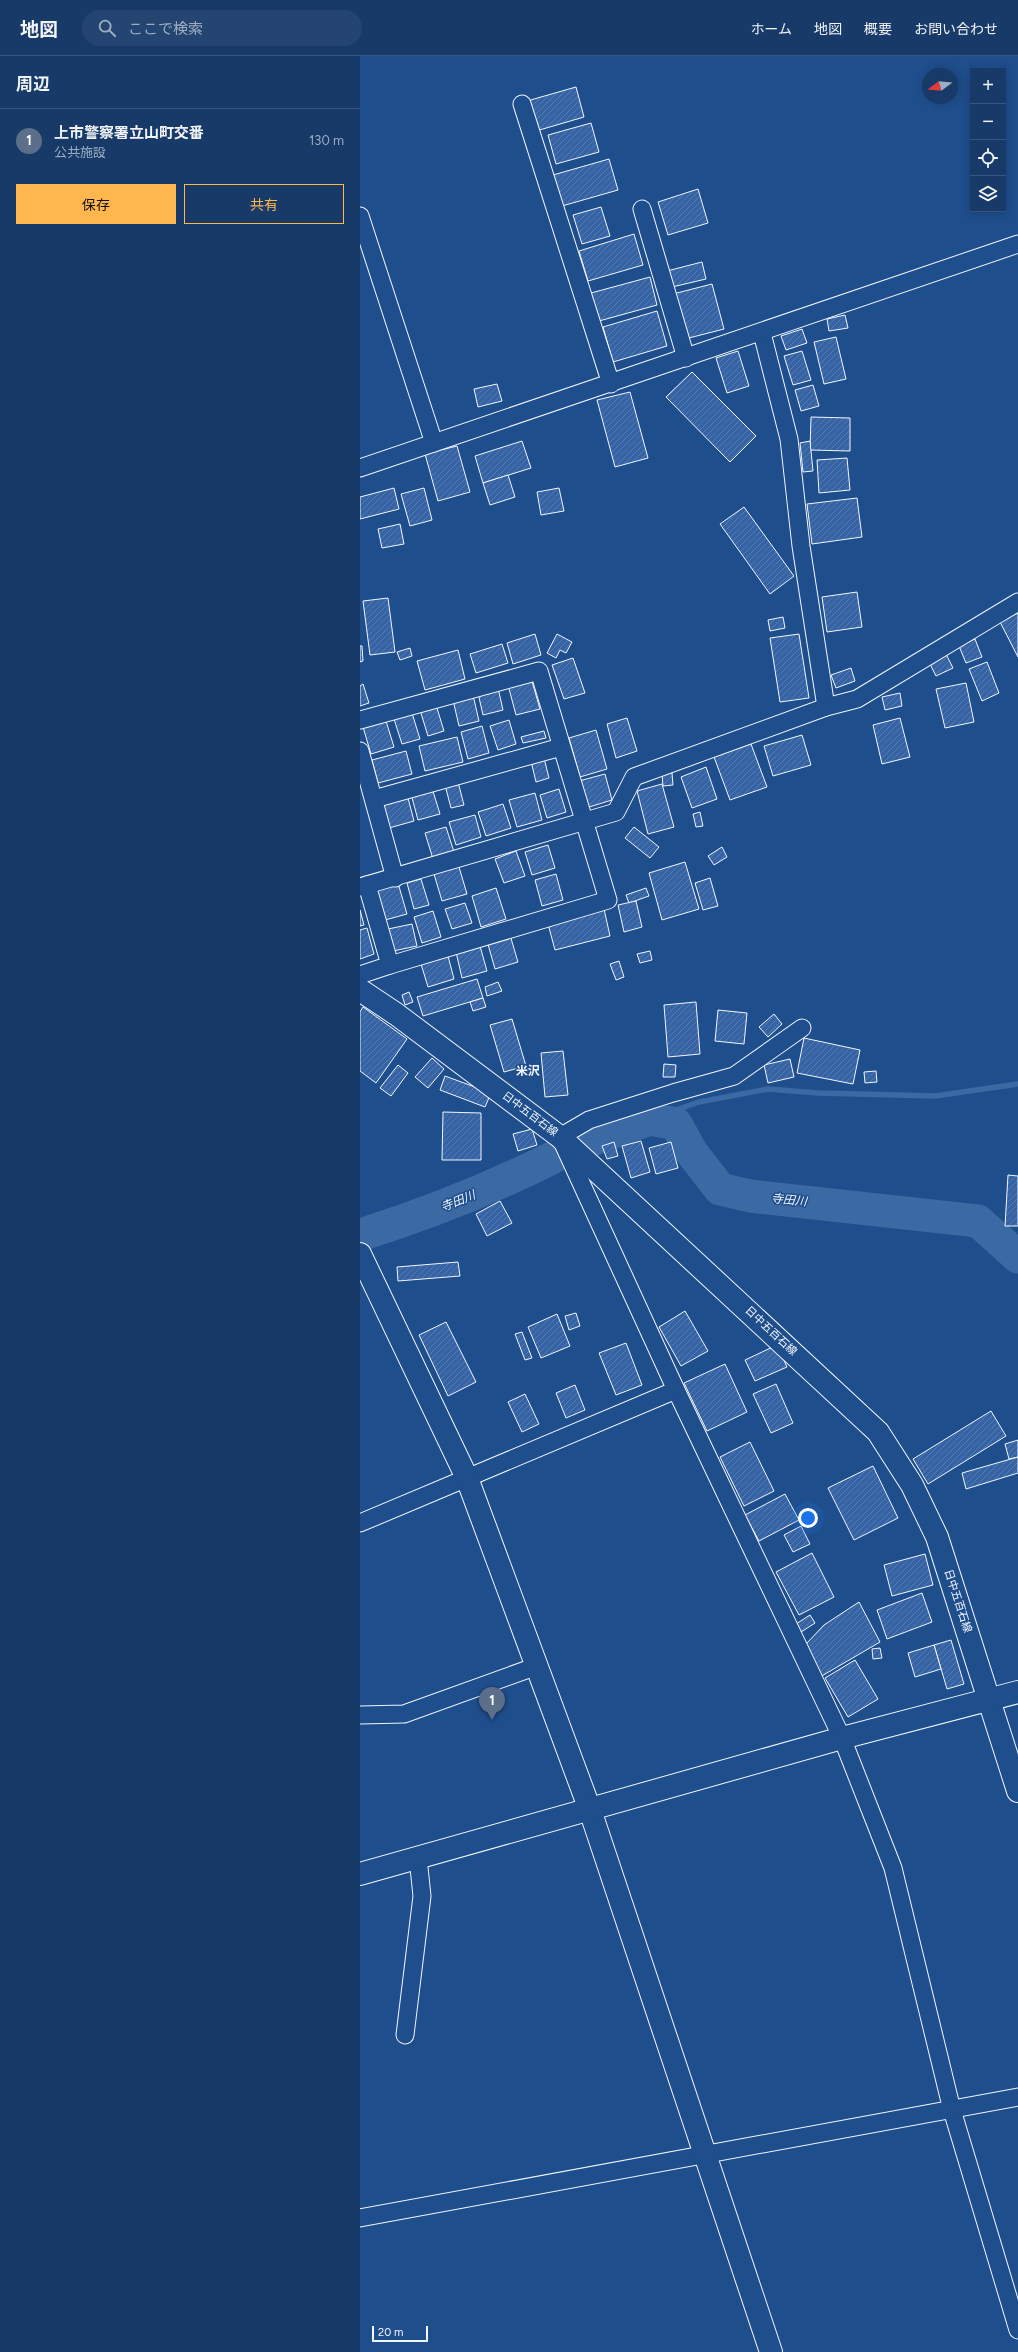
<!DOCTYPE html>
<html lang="ja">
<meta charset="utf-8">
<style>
body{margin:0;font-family:Figtree,"Noto Sans JP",sans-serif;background:#244571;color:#f1f3f6}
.controls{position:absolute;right:12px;top:12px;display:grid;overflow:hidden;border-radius:0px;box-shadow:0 2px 10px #0003}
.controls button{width:36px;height:36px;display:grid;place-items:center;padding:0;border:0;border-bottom:1px solid #36547d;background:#173a69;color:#f1f3f6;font:20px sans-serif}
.compass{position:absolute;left:562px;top:12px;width:36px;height:36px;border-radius:50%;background:#173a69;box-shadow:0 2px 10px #0003;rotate:254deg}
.scale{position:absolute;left:12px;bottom:10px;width:56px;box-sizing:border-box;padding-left:4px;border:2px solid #f2f6ff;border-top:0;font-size:11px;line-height:14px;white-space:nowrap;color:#f2f6ff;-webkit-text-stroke:3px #1f4e8c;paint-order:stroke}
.you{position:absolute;left:448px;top:1462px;width:14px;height:14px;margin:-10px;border:3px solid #fff;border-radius:50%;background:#1a73e8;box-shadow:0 0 0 6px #1a73e833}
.badge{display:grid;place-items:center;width:26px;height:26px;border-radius:50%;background:#ffb74d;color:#fff;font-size:13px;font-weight:700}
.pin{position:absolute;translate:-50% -33px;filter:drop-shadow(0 1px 2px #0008)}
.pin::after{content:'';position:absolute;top:21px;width:14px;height:12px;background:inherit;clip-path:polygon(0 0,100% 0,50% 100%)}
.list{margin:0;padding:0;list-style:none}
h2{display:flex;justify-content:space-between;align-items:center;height:52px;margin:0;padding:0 16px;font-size:17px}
h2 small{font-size:13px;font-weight:400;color:#9eadc0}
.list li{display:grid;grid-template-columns:26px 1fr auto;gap:12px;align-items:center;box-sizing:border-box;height:64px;padding:0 16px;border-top:1px solid #36547d}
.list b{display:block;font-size:15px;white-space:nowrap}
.list p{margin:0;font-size:13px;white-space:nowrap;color:#9eadc0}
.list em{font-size:13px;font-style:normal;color:#9eadc0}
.actions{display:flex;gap:8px;padding:12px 16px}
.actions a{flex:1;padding:9px 0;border:1px solid #ffb74d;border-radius:0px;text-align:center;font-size:14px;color:#ffb74d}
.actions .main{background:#ffb74d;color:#111}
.icon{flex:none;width:22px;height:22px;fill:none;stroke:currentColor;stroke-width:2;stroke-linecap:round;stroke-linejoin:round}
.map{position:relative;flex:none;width:658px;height:2296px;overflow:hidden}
header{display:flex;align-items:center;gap:24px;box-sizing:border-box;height:56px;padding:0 20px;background:#173a69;border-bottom:1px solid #36547d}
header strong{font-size:19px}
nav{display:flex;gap:22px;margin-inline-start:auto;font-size:14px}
.search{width:280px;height:36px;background:#244571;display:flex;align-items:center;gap:10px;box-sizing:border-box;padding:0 14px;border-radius:22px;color:#9eadc0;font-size:15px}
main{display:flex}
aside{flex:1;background:#173a69}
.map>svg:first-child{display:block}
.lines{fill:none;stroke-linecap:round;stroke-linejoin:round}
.stream{stroke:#3b69a3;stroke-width:5.5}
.river{stroke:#3b69a3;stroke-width:33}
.building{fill:url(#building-hatch);stroke:#f2f6ff}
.street-casing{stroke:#f2f6ff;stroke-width:19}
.secondary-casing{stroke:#f2f6ff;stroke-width:24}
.street{stroke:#1f4e8c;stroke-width:17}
.secondary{stroke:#1f4e8c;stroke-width:22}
.labels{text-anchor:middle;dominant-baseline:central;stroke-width:3;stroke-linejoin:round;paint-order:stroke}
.street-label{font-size:11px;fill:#f2f6ff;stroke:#1f4e8c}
.neighbourhood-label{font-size:12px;font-weight:bold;fill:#f2f6ff;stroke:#1f4e8c}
.water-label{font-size:12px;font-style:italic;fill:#f2f6ff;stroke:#1f4e8c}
</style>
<header>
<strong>地図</strong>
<div class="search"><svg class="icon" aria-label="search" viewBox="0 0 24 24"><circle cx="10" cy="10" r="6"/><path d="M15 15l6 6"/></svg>ここで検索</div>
<nav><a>ホーム</a><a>地図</a><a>概要</a><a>お問い合わせ</a></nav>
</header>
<main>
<aside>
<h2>周辺<small></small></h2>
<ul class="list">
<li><span class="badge" style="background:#5c6f8a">1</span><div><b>上市警察署立山町交番</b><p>公共施設</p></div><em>130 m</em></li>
</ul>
<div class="actions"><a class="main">保存</a><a>共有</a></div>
</aside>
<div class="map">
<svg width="658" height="2296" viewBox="0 0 658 2296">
<defs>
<pattern id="building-hatch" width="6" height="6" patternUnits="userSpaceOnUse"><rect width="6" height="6" fill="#3563a3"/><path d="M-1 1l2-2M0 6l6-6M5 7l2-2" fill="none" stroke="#537ab1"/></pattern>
</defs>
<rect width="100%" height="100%" fill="#1f4e8c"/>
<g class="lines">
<!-- stream -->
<path class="stream" d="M290,1063L339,1046L408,1033L458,1037L575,1040L658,1028"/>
<!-- river -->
<g class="river">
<path d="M226,1086L290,1063L316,1068L332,1097L360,1133L390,1140L618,1165L658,1201"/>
<path d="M0,1179C67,1158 130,1133 192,1102"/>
</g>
</g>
<!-- building -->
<g class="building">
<path d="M216,31L224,61L176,75L167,45Z"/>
<path d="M231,67L239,96L196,108L188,79Z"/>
<path d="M249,103L258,134L202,150L193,119Z"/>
<path d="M338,133L348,167L308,179L298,146Z"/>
<path d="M241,151L250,180L222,188L213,159Z"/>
<path d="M274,178L283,209L228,225L219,195Z"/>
<path d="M342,206L346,223L312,231L307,215Z"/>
<path d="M290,221L297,249L239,265L231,237Z"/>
<path d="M352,228L364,273L325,283L313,238Z"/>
<path d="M297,255L307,290L253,306L243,271Z"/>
<path d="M485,259L488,272L469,275L467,263Z"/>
<path d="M442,273L447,287L426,294L421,280Z"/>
<path d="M476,281L486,323L464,328L454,286Z"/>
<path d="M378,295L389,330L367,337L356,302Z"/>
<path d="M442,295L451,324L433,329L424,300Z"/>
<path d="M332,316L396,380L370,406L306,341Z"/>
<path d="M137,328L142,345L118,351L114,333Z"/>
<path d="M453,329L459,350L441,355L435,334Z"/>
<path d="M270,336L288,402L255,411L237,344Z"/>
<path d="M451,361L490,362V395L450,394Z"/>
<path d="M162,385L171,412L123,427L115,400Z"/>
<path d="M450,385L453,415L443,416L440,387Z"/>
<path d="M97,390L110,436L78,445L65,398Z"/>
<path d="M487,402L490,434L459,437L457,404Z"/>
<path d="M148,419L155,441L130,449L123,427Z"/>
<path d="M34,432L39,453L0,463V441Z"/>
<path d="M64,432L72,464L50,470L41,438Z"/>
<path d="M199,432L204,455L181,459L177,436Z"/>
<path d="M497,442L502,481L452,488L447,448Z"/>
<path d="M384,451L434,520L410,538L360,468Z"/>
<path d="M40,468L44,488L22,492L18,473Z"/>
<path d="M497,536L502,571L467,576L462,541Z"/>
<path d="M28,542L35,596L10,599L3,545Z"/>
<path d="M658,557V601L640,566Z"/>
<path d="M423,561L425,572L410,575L408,564Z"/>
<path d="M175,578L181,599L153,608L147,587Z"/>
<path d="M197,578L212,586L206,597L200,594L196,602L187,597Z"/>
<path d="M439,578L449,642L420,646L410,582Z"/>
<path d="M615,583L622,601L606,607L599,590Z"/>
<path d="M142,588L148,607L116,617L110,598Z"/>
<path d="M0,590H2L3,605L0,606Z"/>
<path d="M50,592L52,600L40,604L37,596Z"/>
<path d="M98,594L105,623L65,634L57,605Z"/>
<path d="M586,598L593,612L576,620L569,606Z"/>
<path d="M213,602L225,637L204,643L192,609Z"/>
<path d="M627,606L639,637L622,645L609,613Z"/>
<path d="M491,612L495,625L476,632L471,619Z"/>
<path d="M171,622L180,653L156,659L148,629Z"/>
<path d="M606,627L614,666L585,672L576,633Z"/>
<path d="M3,628L9,647L0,650V630Z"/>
<path d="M138,632L143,654L123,659L118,637Z"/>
<path d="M540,637L542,650L525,654L522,641Z"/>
<path d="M113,639L119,665L99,670L93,644Z"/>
<path d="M76,649L84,675L68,680L60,654Z"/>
<path d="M52,657L60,683L42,688L34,663Z"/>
<path d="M267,662L277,695L256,702L247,668Z"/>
<path d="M540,662L550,701L522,708L513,669Z"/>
<path d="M149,664L156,688L138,694L130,670Z"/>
<path d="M26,665L34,691L11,698L3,671Z"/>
<path d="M122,670L129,697L108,703L101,676Z"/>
<path d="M236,674L247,713L220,721L209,682Z"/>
<path d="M184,675L186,682L163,687L161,681Z"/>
<path d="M442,679L451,709L413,720L404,690Z"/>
<path d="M97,681L103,706L65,715L59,690Z"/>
<path d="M391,688L407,731L370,744L354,701Z"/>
<path d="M46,695L52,718L18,727L12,704Z"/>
<path d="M184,702L189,722L176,726L171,705Z"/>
<path d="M346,711L357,743L332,752L321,721Z"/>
<path d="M312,717L313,729L303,730L302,718Z"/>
<path d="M245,718L252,744L226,752L219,725Z"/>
<path d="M98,726L104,749L91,752L85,729Z"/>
<path d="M302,728L314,771L288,778L277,735Z"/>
<path d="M72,732L80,758L58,764L51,738Z"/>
<path d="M199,733L206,756L187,762L180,739Z"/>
<path d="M175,737L182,764L157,771L149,744Z"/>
<path d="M48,742L54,765L29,772L23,749Z"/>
<path d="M143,748L151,772L126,780L118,756Z"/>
<path d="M340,756L343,770L336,771L333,758Z"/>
<path d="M115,759L121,781L96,789L89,766Z"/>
<path d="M86,771L94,796L73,803L65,777Z"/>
<path d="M274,771L299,791L290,802L265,782Z"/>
<path d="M188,789L195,812L172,819L165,796Z"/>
<path d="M362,791L367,801L354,809L348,800Z"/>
<path d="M156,795L165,820L144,827L135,803Z"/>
<path d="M325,806L339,853L302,864L289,817Z"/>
<path d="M99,811L107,838L82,845L74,818Z"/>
<path d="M196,818L203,844L182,850L175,824Z"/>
<path d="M350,822L358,850L343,854L335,827Z"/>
<path d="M61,823L69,849L54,853L47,827Z"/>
<path d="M38,827L47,858L25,864L16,833Z"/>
<path d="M136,832L146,863L121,871L112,840Z"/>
<path d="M286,832L289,840L269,847L266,839Z"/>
<path d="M276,845L282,871L264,876L258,849Z"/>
<path d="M105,847L112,867L92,873L85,853Z"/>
<path d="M244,853L250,880L195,894L188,868Z"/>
<path d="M0,854L4,869L0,870Z"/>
<path d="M73,855L81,881L62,887L54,861Z"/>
<path d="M52,868L57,890L33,895L28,873Z"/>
<path d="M7,872L14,898L0,903V874Z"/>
<path d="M150,879L158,906L135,913L127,885Z"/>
<path d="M120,890L127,915L102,922L96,896Z"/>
<path d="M290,895L292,904L280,907L277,898Z"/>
<path d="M88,900L94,923L68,931L61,908Z"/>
<path d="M259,905L264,921L256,924L250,908Z"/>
<path d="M117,923L123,942L63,960L57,941Z"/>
<path d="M138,926L142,935L127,940L125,931Z"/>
<path d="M49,936L53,946L45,949L42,939Z"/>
<path d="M123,942L126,951L113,955L110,946Z"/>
<path d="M336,946L340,998L308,1001L304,949Z"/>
<path d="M3,951L47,983L16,1027L0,1015V956Z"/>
<path d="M358,954L387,957L384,988L355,985Z"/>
<path d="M414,958L422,968L408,981L399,971Z"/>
<path d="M152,963L166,1010L144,1016L130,969Z"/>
<path d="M444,982L500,994L493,1028L437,1017Z"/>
<path d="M203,995L208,1039L185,1041L181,997Z"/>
<path d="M72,1002L84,1013L68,1032L55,1021Z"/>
<path d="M430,1003L434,1021L408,1027L404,1009Z"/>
<path d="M304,1008L316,1009L315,1021H303Z"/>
<path d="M38,1009L48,1017L31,1040L20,1032Z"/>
<path d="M516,1015L517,1026L505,1027L504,1016Z"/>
<path d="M85,1020L131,1037L125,1051L80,1034Z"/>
<path d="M83,1056L121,1057V1104H82Z"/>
<path d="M172,1073L177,1089L158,1095L153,1078Z"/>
<path d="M281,1085L290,1116L271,1122L262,1090Z"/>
<path d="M254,1086L258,1100L247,1103L242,1090Z"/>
<path d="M311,1086L318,1112L296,1118L289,1092Z"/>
<path d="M648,1119L658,1120V1170H645Z"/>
<path d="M140,1145L152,1167L127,1180L116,1158Z"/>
<path d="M98,1206L100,1220L38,1225L37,1211Z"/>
<path d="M325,1255L348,1295L321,1310L299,1271Z"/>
<path d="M216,1257L220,1270L209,1274L205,1260Z"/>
<path d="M197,1258L210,1290L181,1302L168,1271Z"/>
<path d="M86,1266L116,1326L88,1340L59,1279Z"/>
<path d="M162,1276L172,1302L165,1304L155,1278Z"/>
<path d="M266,1287L282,1329L256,1339L239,1297Z"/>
<path d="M417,1289L427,1311L395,1325L385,1304Z"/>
<path d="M365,1308L387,1356L347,1375L324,1327Z"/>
<path d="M416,1328L433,1367L411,1377L393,1338Z"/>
<path d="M215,1329L225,1354L206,1362L196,1337Z"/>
<path d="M165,1338L179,1368L162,1376L148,1346Z"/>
<path d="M631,1355L646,1380L568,1428L553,1403Z"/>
<path d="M658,1384V1401L649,1403L645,1388Z"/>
<path d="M390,1386L414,1435L384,1450L360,1401Z"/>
<path d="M658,1401V1417L606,1433L602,1417Z"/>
<path d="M513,1410L538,1462L494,1484L468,1432Z"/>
<path d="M425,1438L439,1464L399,1485L385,1459Z"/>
<path d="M441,1470L450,1488L433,1496L424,1479Z"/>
<path d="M452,1497L474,1541L439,1559L416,1516Z"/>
<path d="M565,1498L573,1529L532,1540L524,1509Z"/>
<path d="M562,1537L572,1566L527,1583L517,1554Z"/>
<path d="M499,1546L520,1586L460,1621L446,1588L464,1569Z"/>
<path d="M450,1559L455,1567L441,1576L436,1568Z"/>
<path d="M591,1584L604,1628L587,1633L574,1589Z"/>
<path d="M574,1589L581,1613L555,1621L548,1597Z"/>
<path d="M520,1592L522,1602L513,1603L512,1593Z"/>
<path d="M495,1604L518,1643L488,1661L465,1622Z"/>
</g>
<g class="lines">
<!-- street casing -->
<g class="street-casing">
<g id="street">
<path d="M162,48L251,328"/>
<path d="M282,153L326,302"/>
<path d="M0,160L74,387"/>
<path d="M402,277L429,383L441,490L466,651"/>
<path d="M0,412L658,188"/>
<path d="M0,664L179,615L248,844L30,909"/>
<path d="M0,695L35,822"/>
<path d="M14,743L201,691"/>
<path d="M0,831L256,756L274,721L466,651L497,643L658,546"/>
<path d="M0,919L30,909L7,829"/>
<path d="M442,972L374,1020L313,1037L229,1064L200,1081L316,1334L482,1682L533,1812L592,2054L658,2274"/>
<path d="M0,1467L316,1334"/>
<path d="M0,1659L44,1658L177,1610"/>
<path d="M45,1979L62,1840L58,1802"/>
<path d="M0,2162L658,2041"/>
</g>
</g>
<!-- secondary casing -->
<g class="secondary-casing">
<g id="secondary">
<path d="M0,934L36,958L200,1081L518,1376L552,1429L577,1481L658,1735"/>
<path d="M0,1198L107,1422L230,1754L411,2296"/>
<path d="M0,1818L482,1682L658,1636"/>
</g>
</g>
<!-- street -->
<use href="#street" class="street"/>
<!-- secondary -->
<use href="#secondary" class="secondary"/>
</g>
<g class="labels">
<!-- street labels -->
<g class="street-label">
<text transform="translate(170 1058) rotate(37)">日中五百石線</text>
<text transform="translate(411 1275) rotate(43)">日中五百石線</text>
<text transform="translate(598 1545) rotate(72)">日中五百石線</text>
</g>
<!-- neighbourhood labels -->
<g class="neighbourhood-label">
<text x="168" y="1015">米沢</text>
</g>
<!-- water labels -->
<g class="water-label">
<text transform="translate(429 1144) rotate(6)">寺田川</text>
<text transform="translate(98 1145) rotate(-22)">寺田川</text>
</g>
</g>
</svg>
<div class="controls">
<button>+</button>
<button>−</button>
<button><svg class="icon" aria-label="locate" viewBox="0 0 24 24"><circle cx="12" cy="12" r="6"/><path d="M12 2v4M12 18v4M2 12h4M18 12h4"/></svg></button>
<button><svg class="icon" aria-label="layers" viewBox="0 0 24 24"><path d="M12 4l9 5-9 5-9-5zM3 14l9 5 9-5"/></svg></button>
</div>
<svg class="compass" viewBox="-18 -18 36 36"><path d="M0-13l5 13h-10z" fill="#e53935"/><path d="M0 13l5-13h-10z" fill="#9eadc0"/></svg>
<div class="scale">20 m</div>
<div class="you"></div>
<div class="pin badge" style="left:132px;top:1664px;background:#5c6f8a">1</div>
</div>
</main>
